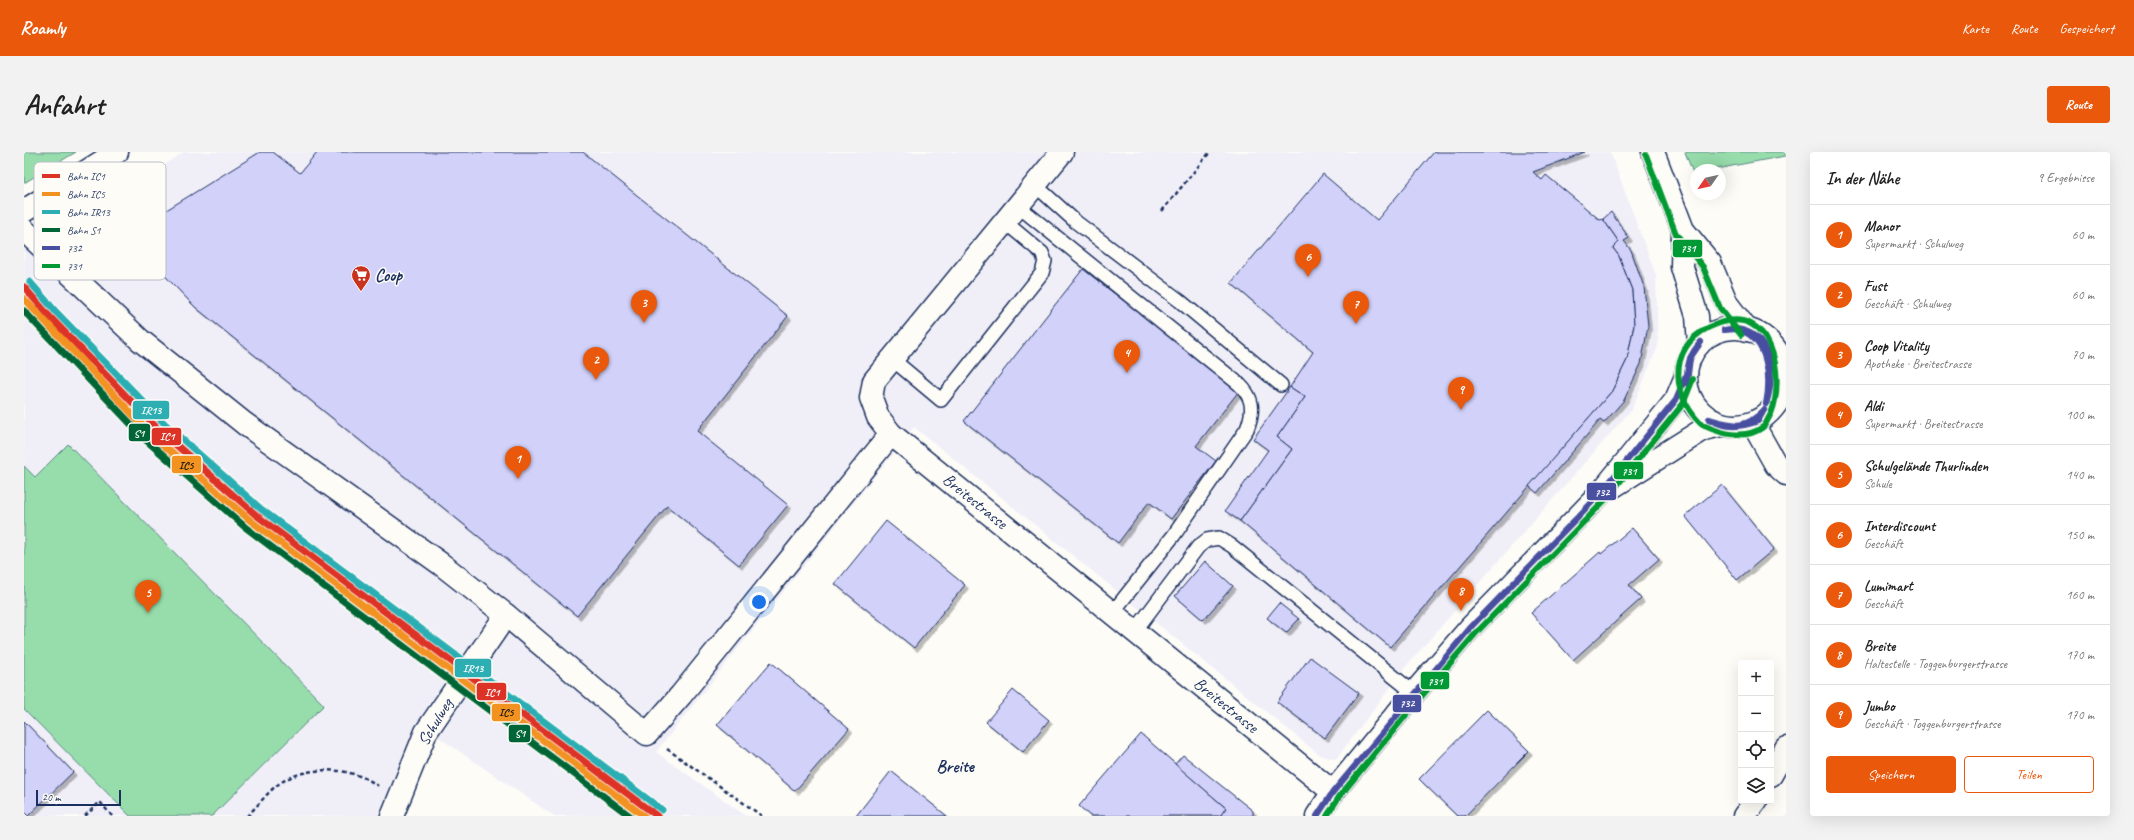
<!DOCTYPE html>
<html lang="de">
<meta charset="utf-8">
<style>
body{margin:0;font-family:Caveat,sans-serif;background:#f2f2f2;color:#222}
.controls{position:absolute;right:12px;bottom:12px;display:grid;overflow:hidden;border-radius:4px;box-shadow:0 4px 16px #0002}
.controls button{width:36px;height:36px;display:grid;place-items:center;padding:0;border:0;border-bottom:1px solid #e0e0e0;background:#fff;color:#222;font:20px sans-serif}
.compass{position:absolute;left:1666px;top:12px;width:36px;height:36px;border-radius:50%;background:#fff;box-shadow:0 4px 16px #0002;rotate:236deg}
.scale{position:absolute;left:12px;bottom:10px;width:85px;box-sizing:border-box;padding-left:4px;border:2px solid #1b2f5e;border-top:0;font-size:11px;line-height:14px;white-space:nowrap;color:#1b2f5e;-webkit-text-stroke:3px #fdfcf7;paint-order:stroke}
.you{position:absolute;left:735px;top:450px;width:14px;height:14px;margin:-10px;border:3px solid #fff;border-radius:50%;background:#1a73e8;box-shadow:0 0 0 6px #1a73e833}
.badge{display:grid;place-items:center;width:26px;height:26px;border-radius:50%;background:#ea580c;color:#fff;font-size:13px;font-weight:700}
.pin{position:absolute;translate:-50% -33px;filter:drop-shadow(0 1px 2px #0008)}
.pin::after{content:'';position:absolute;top:21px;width:14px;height:12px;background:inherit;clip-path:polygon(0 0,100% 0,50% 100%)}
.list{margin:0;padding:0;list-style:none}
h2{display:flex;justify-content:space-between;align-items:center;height:52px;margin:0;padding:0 16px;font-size:17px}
h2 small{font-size:13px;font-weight:400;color:#767676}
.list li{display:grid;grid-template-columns:26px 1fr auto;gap:12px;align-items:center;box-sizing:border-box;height:60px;padding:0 16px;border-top:1px solid #e0e0e0}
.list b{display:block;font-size:15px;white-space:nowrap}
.list p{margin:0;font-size:13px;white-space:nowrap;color:#767676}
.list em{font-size:13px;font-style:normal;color:#767676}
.actions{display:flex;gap:8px;padding:12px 16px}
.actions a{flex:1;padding:9px 0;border:1px solid #ea580c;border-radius:4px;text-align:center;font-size:14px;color:#ea580c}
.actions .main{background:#ea580c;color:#fff}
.icon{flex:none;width:22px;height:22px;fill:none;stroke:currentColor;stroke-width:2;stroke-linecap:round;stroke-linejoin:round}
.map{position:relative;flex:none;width:1762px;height:664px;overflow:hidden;border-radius:4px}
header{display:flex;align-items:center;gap:24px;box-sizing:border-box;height:56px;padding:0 20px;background:#ea580c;color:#fff}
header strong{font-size:19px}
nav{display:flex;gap:22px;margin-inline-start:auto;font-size:14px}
.intro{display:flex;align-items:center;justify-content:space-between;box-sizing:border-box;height:96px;padding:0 24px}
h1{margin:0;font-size:28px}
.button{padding:10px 18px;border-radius:4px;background:#ea580c;color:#fff;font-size:14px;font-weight:700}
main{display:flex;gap:24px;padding:0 24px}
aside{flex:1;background:#fff;border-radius:4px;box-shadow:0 4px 16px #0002}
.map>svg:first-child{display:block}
.built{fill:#f0eff8}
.green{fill:#97ddab;stroke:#598684}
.building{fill:#d1d1fa;stroke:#1b2f5e;filter:url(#shadow)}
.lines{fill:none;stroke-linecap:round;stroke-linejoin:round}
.service-casing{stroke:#1b2f5e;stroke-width:16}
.minor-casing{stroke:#1b2f5e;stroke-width:25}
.tertiary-casing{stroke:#1b2f5e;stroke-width:25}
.secondary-casing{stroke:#1b2f5e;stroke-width:25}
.primary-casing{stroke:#1b2f5e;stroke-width:25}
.path{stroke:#1b2f5e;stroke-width:2.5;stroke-dasharray:4 3;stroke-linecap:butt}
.service{stroke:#fdfcf7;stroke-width:13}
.minor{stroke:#fdfcf7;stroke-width:22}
.tertiary{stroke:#fdfcf7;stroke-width:22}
.secondary{stroke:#fdfcf7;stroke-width:22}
.primary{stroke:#fdfcf7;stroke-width:22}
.bus-1-casing{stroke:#fdfcf7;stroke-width:9}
.bus-2-casing{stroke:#fdfcf7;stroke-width:9}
.bus-1{stroke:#4a50a0;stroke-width:6}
.bus-2{stroke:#093;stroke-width:6}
.rail-1-casing{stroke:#fdfcf7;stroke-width:10}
.rail-2-casing{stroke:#fdfcf7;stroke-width:10}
.rail-3-casing{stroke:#fdfcf7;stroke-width:10}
.rail-4-casing{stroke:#fdfcf7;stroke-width:10}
.rail-1{stroke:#dd3327;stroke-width:7}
.rail-2{stroke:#f29220;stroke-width:7}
.rail-3{stroke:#2caeb3;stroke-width:7}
.rail-4{stroke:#006536;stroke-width:7}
.labels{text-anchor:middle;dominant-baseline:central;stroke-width:3;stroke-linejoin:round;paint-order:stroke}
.poi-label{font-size:17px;font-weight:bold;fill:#1b2f5e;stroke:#fdfcf7;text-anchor:start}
.street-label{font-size:17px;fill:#1b2f5e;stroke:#fdfcf7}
.neighbourhood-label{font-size:18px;font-weight:bold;fill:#1b2f5e;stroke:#fdfcf7}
.key{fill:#fdfcf7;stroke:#b9bec9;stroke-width:1}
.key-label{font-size:11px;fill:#1b2f5e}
.line-badge{stroke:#fdfcf7;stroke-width:1.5}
.badge-label{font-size:11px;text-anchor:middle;font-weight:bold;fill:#fff}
.pale-badge-label{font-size:11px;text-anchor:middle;font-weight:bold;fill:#111}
</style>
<header>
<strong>Roamly</strong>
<nav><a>Karte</a><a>Route</a><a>Gespeichert</a></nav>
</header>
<div class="intro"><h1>Anfahrt</h1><a class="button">Route</a></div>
<main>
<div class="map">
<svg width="1762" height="664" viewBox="0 0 1762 664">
<defs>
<filter id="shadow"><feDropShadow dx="3.5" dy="3.5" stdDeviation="0" flood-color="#0004"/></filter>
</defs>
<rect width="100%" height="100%" fill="#fdfcf7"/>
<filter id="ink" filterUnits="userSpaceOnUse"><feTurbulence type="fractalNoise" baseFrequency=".025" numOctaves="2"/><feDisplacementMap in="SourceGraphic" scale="8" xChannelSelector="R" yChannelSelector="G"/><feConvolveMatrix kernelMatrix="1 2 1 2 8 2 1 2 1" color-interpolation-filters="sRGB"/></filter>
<g filter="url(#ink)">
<!-- built -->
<path class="built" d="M160,0H1586L1632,123L1634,194L1608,257L1384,512L1312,607L1297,604L890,275L632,600L722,664H530L394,571L357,664H0V93L3,96L50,73Z"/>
<!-- green -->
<g class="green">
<path d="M0,0H52L0,31Z"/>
<path d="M1661,0H1762L1761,4L1687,18H1672V21H1669Z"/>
<path d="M44,292L300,553L188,664H106L0,557V314L11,325Z"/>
</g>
<!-- building -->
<g class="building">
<path d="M236,0H249L276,21L293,0H559L764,164L673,279L764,353L715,413L643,354L553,464L171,155L102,83Z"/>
<path d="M1410,0H1561L1509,20L1518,28L1522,23L1576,68L1579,67L1595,90L1589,96L1595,104L1608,138L1610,173L1603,208L1588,239L1366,495L1216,369L1268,297L1253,285L1281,245L1266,235L1289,200L1207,131L1299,22L1353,68Z"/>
<path d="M1587,60L1605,86L1600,89L1607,98L1620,135L1624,174L1617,212L1600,248L1580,271L1576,268L1513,341L1505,334L1588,239L1603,208L1610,173L1608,138L1595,104L1589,96L1595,90L1579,67Z"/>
<path d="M1059,117L1215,239L1172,294L1192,309L1147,367L1125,350L1094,391L940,269Z"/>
<path d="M1266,235L1281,245L1253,285L1268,297L1216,369L1201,359L1244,298L1229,287Z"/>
<path d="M1698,333L1750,397L1713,428L1661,364Z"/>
<path d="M862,369L941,433L890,496L811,432Z"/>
<path d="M1608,376L1635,407L1605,433L1617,447L1549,508L1507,461L1576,400L1577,402Z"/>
<path d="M1181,409L1209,434L1179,468L1151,444Z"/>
<path d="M1255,451L1275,467L1262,481L1243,466Z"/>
<path d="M1286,505L1335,541L1301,586L1253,550Z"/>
<path d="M747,510L825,577L771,639L693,573Z"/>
<path d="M989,538L1025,568L999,600L962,570Z"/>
<path d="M1463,558L1505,599L1441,664H1433L1395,627Z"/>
<path d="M0,569L49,620L4,664L0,660Z"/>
<path d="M1117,582L1202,656L1196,664H1066L1055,654Z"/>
<path d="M1159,603L1229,659V664H1196L1202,656L1151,612Z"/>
<path d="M867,619L923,664H832Z"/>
</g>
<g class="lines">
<!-- service casing -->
<g class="service-casing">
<g id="service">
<path d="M1011,33L1052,70L1156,149L1257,233"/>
<path d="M994,54L1215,232C1230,246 1230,259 1223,277L1150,383L1089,460"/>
<path d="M868,207L917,248L1018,121L1021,109L1018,101L981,70"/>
<path d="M1111,479L1174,395L1183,388L1195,386L1208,394L1390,541"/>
</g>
</g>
<!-- minor casing -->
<g class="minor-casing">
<g id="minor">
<path d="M1038,0L850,229L847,246L854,265L867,282L1309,640"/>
<path d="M0,78L116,188L221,272L417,412L482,463L623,582L657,543L867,282"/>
<path d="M1729,272L1752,313L1762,322"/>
<path d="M1747,623L1762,596"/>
<path d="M368,664L402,580L482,463"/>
<path d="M1720,664L1732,649"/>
</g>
</g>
<!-- tertiary casing -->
<g class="tertiary-casing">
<g id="tertiary">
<path d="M1590,334L1680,277L1697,273"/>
<path d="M1293,664L1309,640L1390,541L1447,475L1575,343L1652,248L1662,224"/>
</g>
</g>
<!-- secondary casing -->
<g class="secondary-casing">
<g id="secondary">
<path d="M1629,0L1659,78L1686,111L1703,152L1723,178"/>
<path d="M1659,78L1658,115L1673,164L1675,192"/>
<circle cx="1711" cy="225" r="49"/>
</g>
</g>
<!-- primary casing -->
<g class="primary-casing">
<path id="primary" d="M0,59L93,0"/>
</g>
<!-- path -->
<g class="path">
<path d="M1138,59L1186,0"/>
<path d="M643,597L738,664"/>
<path d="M61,664L76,650L88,664"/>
<path d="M223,664C234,654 244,639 256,631C283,613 328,614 354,634"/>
</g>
<!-- service -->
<use href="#service" class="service"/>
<!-- minor -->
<use href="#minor" class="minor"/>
<!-- tertiary -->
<use href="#tertiary" class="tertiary"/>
<!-- secondary -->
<use href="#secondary" class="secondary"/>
<!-- primary -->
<use href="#primary" class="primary"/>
<!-- bus-1 casing -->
<g class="bus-1-casing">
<g id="bus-1">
<path d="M1700,178C1744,170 1754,218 1742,252"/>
<path d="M1700,178C1704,178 1711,176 1715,178C1745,187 1747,227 1742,252"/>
<path d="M1663,231C1662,215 1666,201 1677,190"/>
<path d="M1663,231L1666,206L1677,190"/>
<path d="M1685,267C1711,274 1720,278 1740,258"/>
<path d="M1685,267C1701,277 1717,276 1734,269L1740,258"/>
<path d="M1293,664L1309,640L1447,475L1575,343L1652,248L1662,224"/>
</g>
</g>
<!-- bus-2 casing -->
<g class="bus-2-casing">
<g id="bus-2">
<path d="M1622,3L1652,82L1679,115L1696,156L1717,183"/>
<path d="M1677,272C1644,239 1645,189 1693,172C1748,151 1762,224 1747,262C1744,266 1742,273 1739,275C1722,288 1698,282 1681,274"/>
<path d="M1303,664L1315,645L1396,546L1453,480L1581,348L1659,252L1669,227"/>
</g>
</g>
<!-- bus-1 -->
<use href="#bus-1" class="bus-1"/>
<!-- bus-2 -->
<use href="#bus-2" class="bus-2"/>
<!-- rail-1 casing -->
<g class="rail-1-casing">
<path id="rail-1" d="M0,135L26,165L134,277L232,363L633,664"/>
</g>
<!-- rail-2 casing -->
<g class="rail-2-casing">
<path id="rail-2" d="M0,147L128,283L227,369L620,664"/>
</g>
<!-- rail-3 casing -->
<g class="rail-3-casing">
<path id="rail-3" d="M6,130L32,160L140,271L237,357L638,658"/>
</g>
<!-- rail-4 casing -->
<g class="rail-4-casing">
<path id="rail-4" d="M0,159L122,288L221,375L606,664"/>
</g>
<!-- rail-1 -->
<use href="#rail-1" class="rail-1"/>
<!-- rail-2 -->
<use href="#rail-2" class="rail-2"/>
<!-- rail-3 -->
<use href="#rail-3" class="rail-3"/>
<!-- rail-4 -->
<use href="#rail-4" class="rail-4"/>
</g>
</g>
<!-- icons -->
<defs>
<g id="supermarket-pin" transform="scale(1)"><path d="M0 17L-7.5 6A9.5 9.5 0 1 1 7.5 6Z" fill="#c8321e" stroke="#fdfcf7"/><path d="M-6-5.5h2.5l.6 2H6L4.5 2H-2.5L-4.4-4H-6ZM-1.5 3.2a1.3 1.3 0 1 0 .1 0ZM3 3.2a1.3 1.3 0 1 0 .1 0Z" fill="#fff"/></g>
</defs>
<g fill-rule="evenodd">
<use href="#supermarket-pin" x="337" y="123"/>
</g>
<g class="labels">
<!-- poi labels -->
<g class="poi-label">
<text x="351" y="123">Coop</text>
</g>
<!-- street labels -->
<g class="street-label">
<text transform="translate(951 349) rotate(39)">Breitestrasse</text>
<text transform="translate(1202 553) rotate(39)">Breitestrasse</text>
<text transform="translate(411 570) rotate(-59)">Schulweg</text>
</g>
<!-- neighbourhood labels -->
<g class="neighbourhood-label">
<text x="931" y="614">Breite</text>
</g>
</g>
<!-- legend -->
<rect x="10" y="10" width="132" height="118" rx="6" class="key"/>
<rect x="18" y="22" width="18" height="4" fill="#dd3327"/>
<rect x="18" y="40" width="18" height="4" fill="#f29220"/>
<rect x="18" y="58" width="18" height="4" fill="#2caeb3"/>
<rect x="18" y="76" width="18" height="4" fill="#006536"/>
<rect x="18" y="94" width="18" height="4" fill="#4a50a0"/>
<rect x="18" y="112" width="18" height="4" fill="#093"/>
<g class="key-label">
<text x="43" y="28">Bahn IC1</text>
<text x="43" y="46">Bahn IC5</text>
<text x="43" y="64">Bahn IR13</text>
<text x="43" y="82">Bahn S1</text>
<text x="43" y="100">732</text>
<text x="43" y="118">731</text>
</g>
<g class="line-badge">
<rect x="1648" y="87" width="31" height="19" rx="4" fill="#093"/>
<rect x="108" y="248" width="38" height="20" rx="4" fill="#2caeb3"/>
<rect x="104" y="271" width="23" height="19" rx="4" fill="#006536"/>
<rect x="127" y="275" width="31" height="19" rx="4" fill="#dd3327"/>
<rect x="147" y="303" width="31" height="19" rx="4" fill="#f29220"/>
<rect x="1589" y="309" width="31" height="19" rx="4" fill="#093"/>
<rect x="1562" y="330" width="31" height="19" rx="4" fill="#4a50a0"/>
<rect x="430" y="506" width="38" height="20" rx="4" fill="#2caeb3"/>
<rect x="1396" y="519" width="30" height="19" rx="4" fill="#093"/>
<rect x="452" y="530" width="31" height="19" rx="4" fill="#dd3327"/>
<rect x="1368" y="542" width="30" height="19" rx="4" fill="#4a50a0"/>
<rect x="467" y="551" width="30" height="19" rx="4" fill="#f29220"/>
<rect x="484" y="572" width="23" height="19" rx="4" fill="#006536"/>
</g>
<g class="badge-label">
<text x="1664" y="100">731</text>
<text x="127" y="262">IR13</text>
<text x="115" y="285">S1</text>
<text x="143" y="288">IC1</text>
<text x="1605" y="323">731</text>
<text x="1578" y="344">732</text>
<text x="449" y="520">IR13</text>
<text x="1411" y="533">731</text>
<text x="468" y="544">IC1</text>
<text x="1383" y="555">732</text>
<text x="496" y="585">S1</text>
</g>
<g class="pale-badge-label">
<text x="162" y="317">IC5</text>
<text x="482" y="564">IC5</text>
</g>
</svg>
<div class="controls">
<button>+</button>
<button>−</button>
<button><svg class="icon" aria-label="locate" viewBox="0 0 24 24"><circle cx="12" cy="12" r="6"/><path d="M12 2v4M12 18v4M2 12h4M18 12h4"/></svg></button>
<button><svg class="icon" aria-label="layers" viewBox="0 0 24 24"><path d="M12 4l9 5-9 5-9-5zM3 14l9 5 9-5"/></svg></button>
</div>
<svg class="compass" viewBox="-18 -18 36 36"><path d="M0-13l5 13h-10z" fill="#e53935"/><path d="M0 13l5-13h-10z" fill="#767676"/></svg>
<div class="scale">20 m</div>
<div class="you"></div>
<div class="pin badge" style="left:494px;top:327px">1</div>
<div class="pin badge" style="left:572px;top:228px">2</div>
<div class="pin badge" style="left:620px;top:171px">3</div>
<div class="pin badge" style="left:1103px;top:221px">4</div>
<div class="pin badge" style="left:124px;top:461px">5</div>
<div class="pin badge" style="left:1284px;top:125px">6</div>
<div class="pin badge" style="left:1332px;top:172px">7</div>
<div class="pin badge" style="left:1437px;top:459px">8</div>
<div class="pin badge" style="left:1437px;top:258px">9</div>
</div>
<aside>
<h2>In der Nähe<small>9 Ergebnisse</small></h2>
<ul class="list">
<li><span class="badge">1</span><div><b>Manor</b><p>Supermarkt · Schulweg</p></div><em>60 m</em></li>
<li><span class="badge">2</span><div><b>Fust</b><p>Geschäft · Schulweg</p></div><em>60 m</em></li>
<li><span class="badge">3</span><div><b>Coop Vitality</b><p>Apotheke · Breitestrasse</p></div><em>70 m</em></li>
<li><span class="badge">4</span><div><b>Aldi</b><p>Supermarkt · Breitestrasse</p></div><em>100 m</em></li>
<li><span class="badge">5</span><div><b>Schulgelände Thurlinden</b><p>Schule</p></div><em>140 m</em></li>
<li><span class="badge">6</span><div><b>Interdiscount</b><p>Geschäft</p></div><em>150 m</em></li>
<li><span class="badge">7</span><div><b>Lumimart</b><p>Geschäft</p></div><em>160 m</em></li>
<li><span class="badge">8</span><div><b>Breite</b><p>Haltestelle · Toggenburgerstrasse</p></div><em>170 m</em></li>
<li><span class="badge">9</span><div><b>Jumbo</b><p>Geschäft · Toggenburgerstrasse</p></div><em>170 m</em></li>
</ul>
<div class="actions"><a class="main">Speichern</a><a>Teilen</a></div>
</aside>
</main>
